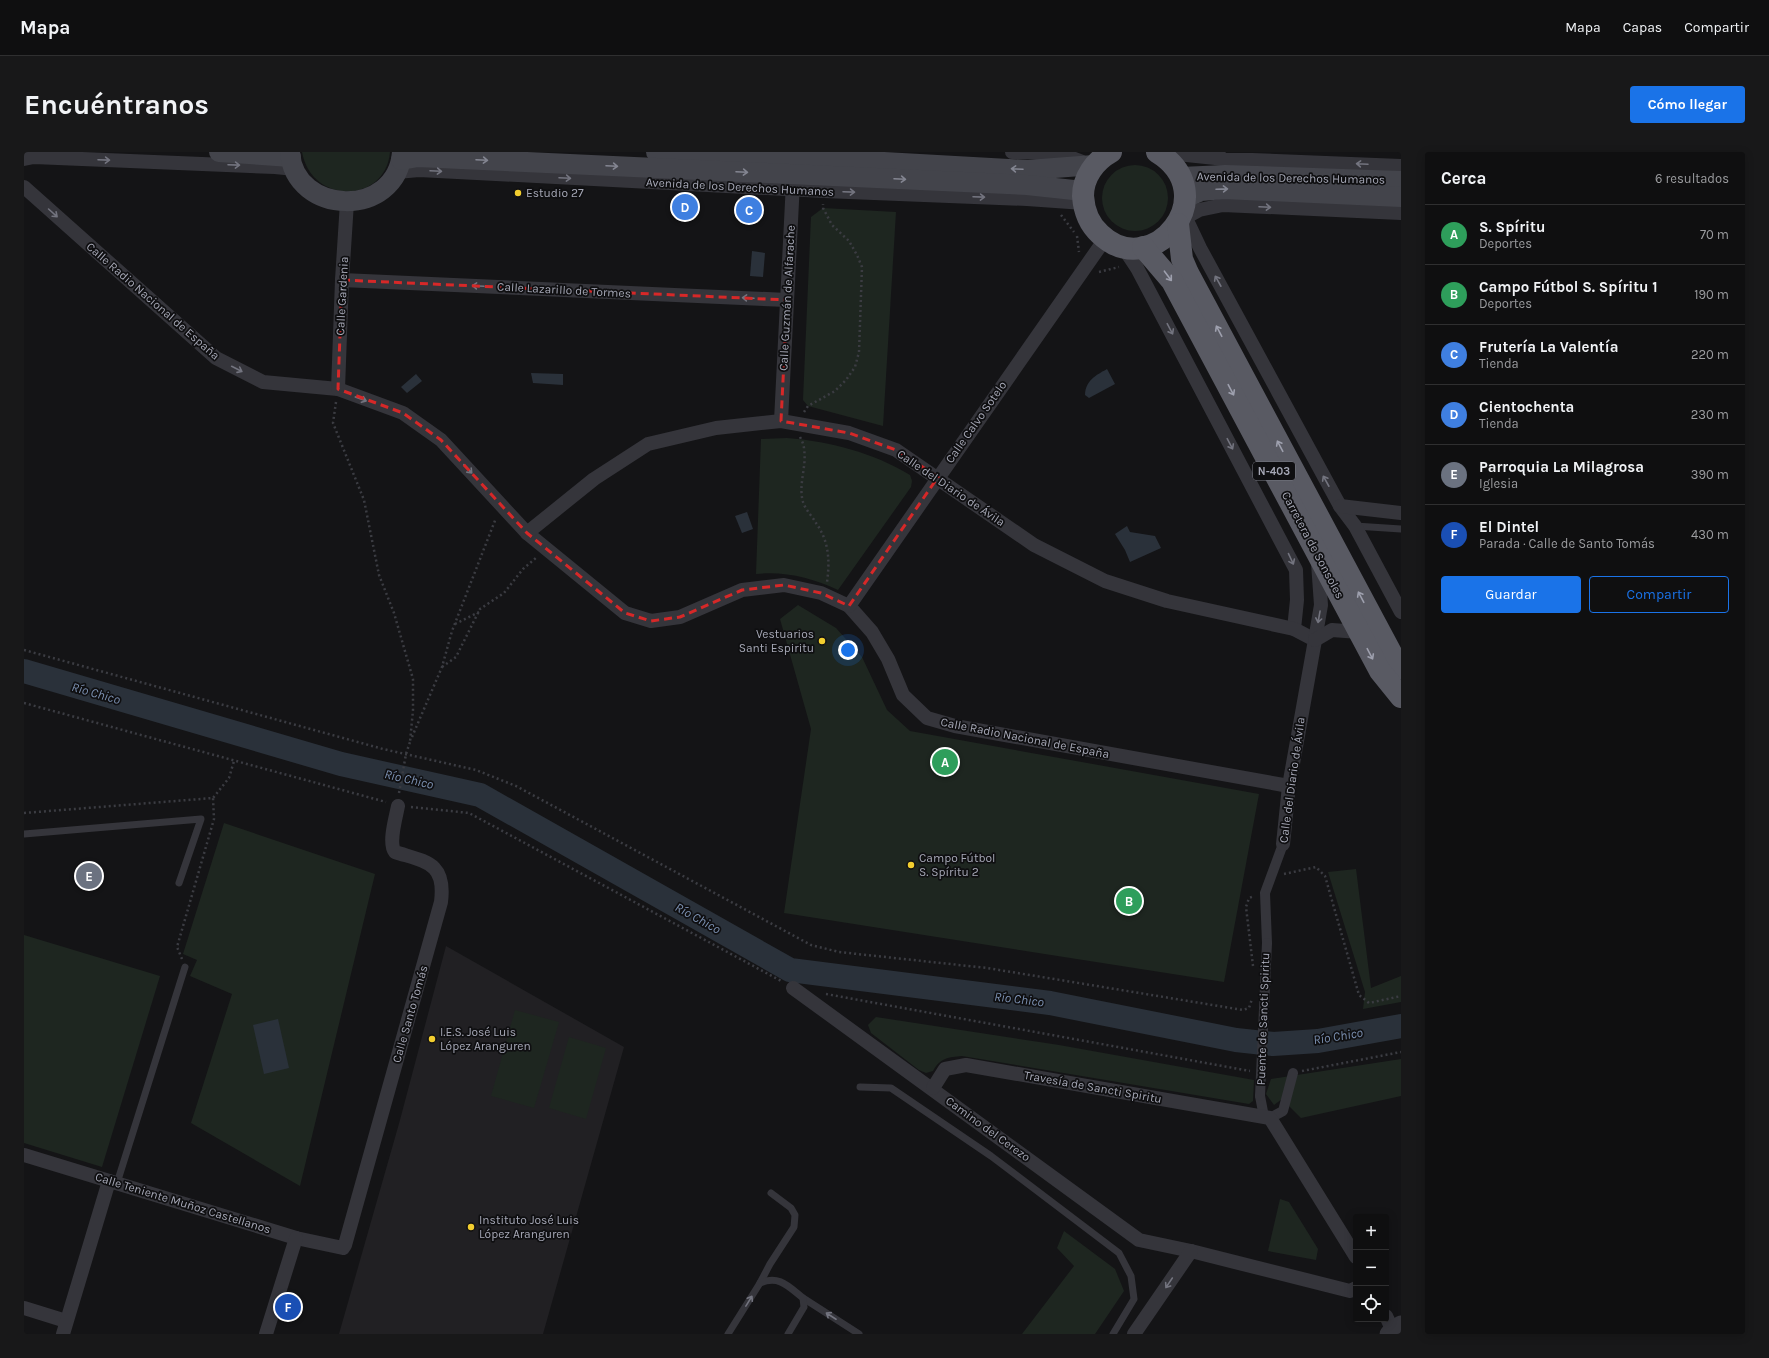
<!DOCTYPE html>
<html lang="es">
<meta charset="utf-8">
<style>
body{margin:0;font-family:Karla,sans-serif;background:#181819;color:#f1f3f6}
.controls{position:absolute;right:12px;bottom:12px;display:grid;overflow:hidden;border-radius:4px;box-shadow:0 2px 10px #0003}
.controls button{width:36px;height:36px;display:grid;place-items:center;padding:0;border:0;border-bottom:1px solid #2f2f30;background:#0f0f10;color:#f1f3f6;font:20px sans-serif}
.you{position:absolute;left:824px;top:498px;width:14px;height:14px;margin:-10px;border:3px solid #fff;border-radius:50%;background:#1a73e8;box-shadow:0 0 0 6px #1a73e833}
.badge{display:grid;place-items:center;width:26px;height:26px;border-radius:50%;background:#1a73e8;color:#fff;font-size:13px;font-weight:700}
.pin{position:absolute;translate:-50% -50%;border:2px solid #fff;box-shadow:0 1px 4px #0006}
.list{margin:0;padding:0;list-style:none}
h2{display:flex;justify-content:space-between;align-items:center;height:52px;margin:0;padding:0 16px;font-size:17px}
h2 small{font-size:13px;font-weight:400;color:#9b9c9f}
.list li{display:grid;grid-template-columns:26px 1fr auto;gap:12px;align-items:center;box-sizing:border-box;height:60px;padding:0 16px;border-top:1px solid #2f2f30}
.list b{display:block;font-size:15px;white-space:nowrap}
.list p{margin:0;font-size:13px;white-space:nowrap;color:#9b9c9f}
.list em{font-size:13px;font-style:normal;color:#9b9c9f}
.actions{display:flex;gap:8px;padding:12px 16px}
.actions a{flex:1;padding:9px 0;border:1px solid #1a73e8;border-radius:4px;text-align:center;font-size:14px;color:#1a73e8}
.actions .main{background:#1a73e8;color:#fff}
.icon{flex:none;width:22px;height:22px;fill:none;stroke:currentColor;stroke-width:2;stroke-linecap:round;stroke-linejoin:round}
.map{position:relative;flex:none;width:1377px;height:1182px;overflow:hidden;border-radius:4px}
header{display:flex;align-items:center;gap:24px;box-sizing:border-box;height:56px;padding:0 20px;background:#0f0f10;border-bottom:1px solid #2f2f30}
header strong{font-size:19px}
nav{display:flex;gap:22px;margin-inline-start:auto;font-size:14px}
.intro{display:flex;align-items:center;justify-content:space-between;box-sizing:border-box;height:96px;padding:0 24px}
h1{margin:0;font-size:28px}
.button{padding:10px 18px;border-radius:4px;background:#1a73e8;color:#fff;font-size:14px;font-weight:700}
main{display:flex;gap:24px;padding:0 24px}
aside{flex:1;background:#0f0f10;border-radius:4px;box-shadow:0 2px 10px #0003}
.map>svg:first-child{display:block}
.built{fill:#212023}
.green{fill:#1e2620}
.water{fill:#2a313a}
.lines{fill:none;stroke-linecap:round;stroke-linejoin:round}
.river{stroke:#2a313a;stroke-width:24}
.path{stroke:#3b3c42;stroke-width:2.5;stroke-dasharray:2 3;stroke-linecap:butt}
.service{stroke:#35353b;stroke-width:7}
.pedestrian{stroke:#35353b;stroke-width:10}
.minor{stroke:#35353b;stroke-width:14}
.tertiary{stroke:#35353b;stroke-width:17}
.secondary{stroke:#43444b;stroke-width:20}
.trunk{stroke:#595a63;stroke-width:22}
.pedestrian-bridge{stroke:#35353b;stroke-width:10}
.oneway{stroke:#73747f}
.oneway2{stroke:#838591}
.oneway3{stroke:#9ea0ae}
.marked{fill:none;stroke:#d62828;stroke-width:3;stroke-dasharray:8 5;stroke-linejoin:round}
.poi-dot{fill:#f3ce2f;stroke:#0f0f11;stroke-width:1.5}
.labels{text-anchor:middle;dominant-baseline:central;stroke-width:3.5;stroke-linejoin:round;paint-order:stroke}
.shield{fill:#0f0f11;stroke:#797a84;stroke-width:1}
.shield-label{font-size:11px;font-weight:bold;fill:#a6a8b6}
.street-label{font-size:12px;fill:#a6a8b6;stroke:#0f0f11}
.poi-label{font-size:12px;fill:#a6a8b6;stroke:#0f0f11;text-anchor:start}
.water-label{font-size:13px;font-style:italic;fill:#7c91b2;stroke:#0f0f11}
</style>
<header>
<strong>Mapa</strong>
<nav><a>Mapa</a><a>Capas</a><a>Compartir</a></nav>
</header>
<div class="intro"><h1>Encuéntranos</h1><a class="button">Cómo llegar</a></div>
<main>
<div class="map">
<svg width="1377" height="1182" viewBox="0 0 1377 1182">
<rect width="100%" height="100%" fill="#141416"/>
<!-- built -->
<path class="built" d="M422,794L600,895L519,1182H315L376,968Z"/>
<!-- green -->
<g class="green">
<path d="M278,0H366C362,51 288,54 278,0Z"/>
<circle cx="1111" cy="46" r="33"/>
<path d="M799,56L872,60L859,274L784,254L779,248L787,65Z"/>
<path d="M763,286C805,289 850,301 886,323L888,329L887,335L814,438C788,426 761,419 732,422L737,287Z"/>
<path d="M774,453L812,476L838,505L863,558L886,579L1235,642L1200,830L760,761L787,577L756,467Z"/>
<path d="M200,671L351,722L276,1034L167,971L208,842L166,824L173,808L159,802Z"/>
<path d="M1332,717L1347,836L1377,824V850L1339,857L1341,840L1304,720Z"/>
<path d="M0,783L136,824L78,1015L0,991Z"/>
<path d="M491,858L535,870L510,956L467,944Z"/>
<path d="M852,865L1035,893L1230,928L1229,949L1225,952L938,904C925,905 916,906 909,919L902,921L895,918L847,881L844,873Z"/>
<path d="M545,885L582,896L562,967L525,956Z"/>
<path d="M1377,907V944L1277,966L1258,947L1250,953L1242,942L1247,927Z"/>
<path d="M1256,1047L1265,1050L1294,1097L1292,1108L1244,1099Z"/>
<path d="M1040,1079L1091,1117L1100,1139L1071,1182H998L1050,1114L1033,1096Z"/>
</g>
<!-- water -->
<g class="water">
<path d="M728,99L741,101L739,125L726,124Z"/>
<path d="M1083,217L1091,232L1065,246L1061,243C1061,229 1072,223 1083,217Z"/>
<path d="M507,221L539,222V233L509,231Z"/>
<path d="M392,222L398,229L383,241L377,235Z"/>
<path d="M723,360L729,377L718,381L711,364Z"/>
<path d="M1103,374L1106,380L1131,384L1137,396L1106,410L1101,398L1091,382Z"/>
<path d="M254,867L265,916L240,922L229,873Z"/>
</g>
<g class="lines">
<!-- river -->
<path class="river" d="M0,519L317,612L456,643L766,818L1026,851L1212,888L1249,892L1294,889L1377,874"/>
<!-- path -->
<g class="path">
<path d="M1037,63L1050,80"/>
<path d="M1053,84L1055,100"/>
<path d="M1075,120L1095,115"/>
<path d="M312,250L309,271L340,348L355,423L370,461L389,527V558L386,590"/>
<path d="M780,260L784,254L811,239L822,228L831,215L835,200L838,115L833,103L825,89L808,73L799,56V52"/>
<path d="M776,285C778,289 780,293 780,297C783,315 774,332 779,350C781,357 788,364 792,371C805,389 806,409 803,430"/>
<path d="M431,472L455,460"/>
<path d="M0,498L359,597L452,618L492,634L787,793L815,800L963,816L1219,858L1225,856L1228,847"/>
<path d="M418,515L432,505L456,457L480,441L499,417L513,405"/>
<path d="M0,551L362,650"/>
<path d="M388,585L418,515L428,479L472,366"/>
<path d="M375,641L382,602L386,590"/>
<path d="M387,655L445,661L759,830"/>
<path d="M0,661L189,646L205,626L210,609"/>
<path d="M1260,722L1292,715L1301,724L1335,843L1345,851L1377,844"/>
<path d="M158,807L153,795L190,667L189,646"/>
<path d="M1229,814L1222,755L1225,746L1230,744"/>
<path d="M802,842L1226,919"/>
<path d="M1278,919L1377,900"/>
</g>
<!-- service -->
<g class="service">
<path d="M1331,374L1377,377"/>
<path d="M0,682L177,667L155,731"/>
<path d="M836,935L867,936L967,1004L1095,1101L1107,1124L1110,1147L1089,1182"/>
<path d="M93,1031L161,815"/>
<path d="M736,1131L746,1112L770,1075L771,1063L767,1056L747,1041"/>
<path d="M779,1146L835,1182"/>
<path d="M704,1182L736,1131C755,1123 764,1134 779,1146L780,1155L764,1182"/>
</g>
<!-- pedestrian -->
<g class="pedestrian">
<path d="M1243,791L1241,741L1259,692"/>
<path d="M1236,944L1240,965"/>
<path d="M1246,966L1259,959L1269,921"/>
</g>
<!-- minor -->
<g class="minor">
<path d="M988,0C1012,1 1041,0 1062,12"/>
<path d="M1143,6L1153,2L1201,7L1377,14"/>
<path d="M0,7L10,5L251,15L271,17"/>
<path d="M373,20L395,18L800,39L1003,47L1060,51"/>
<path d="M0,35L192,206L239,230L314,237L379,261L417,288L503,381L601,461L627,469L656,465L718,438L760,433L797,441L825,454L848,480L864,507L879,543L903,566L931,574L1265,634"/>
<path d="M1159,60L1176,96L1316,354L1331,374L1377,460"/>
<path d="M1155,69L1175,58L1199,53L1377,61"/>
<path d="M1099,95L1113,116L1272,418L1273,448L1270,477"/>
<path d="M318,128L763,148"/>
<path d="M314,237L318,128L323,50"/>
<path d="M757,269L769,30"/>
<path d="M1316,354L1377,361"/>
<path d="M503,381L570,327L624,292L692,276L757,269L825,281L872,298L1010,393L1081,429L1143,449L1270,477L1291,488L1265,634L1259,692"/>
<path d="M825,454L1081,87"/>
<path d="M1291,488L1297,453L1294,411"/>
<path d="M1291,488L1308,478L1335,480"/>
<path d="M769,836L1115,1088L1167,1099L1326,1139L1332,1136"/>
<path d="M909,936L921,917L942,913L1246,966L1332,1105"/>
<path d="M0,1003L272,1086L319,1096L321,1093L417,750C422,710 402,710 371,700C364,691 372,665 374,654"/>
<path d="M0,1156L42,1169"/>
<path d="M1362,1164L1368,1177"/>
<path d="M39,1182L85,1029"/>
<path d="M242,1182L272,1086"/>
<path d="M1110,1182L1167,1099"/>
</g>
<!-- tertiary -->
<path class="tertiary" d="M1364,1182L1368,1177L1377,1172"/>
<!-- secondary -->
<g class="secondary">
<path d="M195,0L267,5"/>
<path d="M266,0C270,64 373,67 378,0"/>
<path d="M632,0L770,5L1004,18L1070,13"/>
<path d="M377,8L394,5L1003,33L1059,39"/>
<path d="M1157,25L1201,23L1377,29"/>
<path d="M1161,46L1177,39L1200,37L1377,45"/>
</g>
<!-- trunk -->
<g class="trunk">
<path d="M1087,0C1071,9 1059,25 1059,44C1060,59 1065,72 1076,82C1128,132 1202,42 1133,0"/>
<path d="M1154,72L1158,107L1164,121L1371,508L1377,516"/>
<path d="M1119,95L1148,129L1356,519L1377,545"/>
</g>
<!-- pedestrian-bridge -->
<path class="pedestrian-bridge" d="M1236,944L1243,791"/>
</g>
<!-- one-way arrows -->
<defs><path id="oneway-shaft" d="M-6 0H5M1.5-3L5.5 0L1.5 3" fill="none" stroke-width="1.6" stroke-linecap="round" stroke-linejoin="round"/></defs>
<g class="oneway">
<use href="#oneway-shaft" transform="translate(80 8) rotate(2)"/>
<use href="#oneway-shaft" transform="translate(1338 12) rotate(-177)"/>
<use href="#oneway-shaft" transform="translate(210 13) rotate(2)"/>
<use href="#oneway-shaft" transform="translate(412 19) rotate(3)"/>
<use href="#oneway-shaft" transform="translate(541 26) rotate(3)"/>
<use href="#oneway-shaft" transform="translate(825 40) rotate(2)"/>
<use href="#oneway-shaft" transform="translate(955 45) rotate(2)"/>
<use href="#oneway-shaft" transform="translate(1241 55) rotate(3)"/>
<use href="#oneway-shaft" transform="translate(29 61) rotate(42)"/>
<use href="#oneway-shaft" transform="translate(1194 129) rotate(-119)"/>
<use href="#oneway-shaft" transform="translate(454 134) rotate(-177)"/>
<use href="#oneway-shaft" transform="translate(724 146) rotate(-177)"/>
<use href="#oneway-shaft" transform="translate(1146 177) rotate(62)"/>
<use href="#oneway-shaft" transform="translate(213 217) rotate(27)"/>
<use href="#oneway-shaft" transform="translate(337 247) rotate(20)"/>
<use href="#oneway-shaft" transform="translate(1206 292) rotate(62)"/>
<use href="#oneway-shaft" transform="translate(444 317) rotate(47)"/>
<use href="#oneway-shaft" transform="translate(1302 329) rotate(-119)"/>
<use href="#oneway-shaft" transform="translate(1267 407) rotate(65)"/>
<use href="#oneway-shaft" transform="translate(1295 465) rotate(100)"/>
<use href="#oneway-shaft" transform="translate(1145 1131) rotate(124)"/>
<use href="#oneway-shaft" transform="translate(725 1149) rotate(-58)"/>
<use href="#oneway-shaft" transform="translate(807 1164) rotate(-147)"/>
</g>
<g class="oneway2">
<use href="#oneway-shaft" transform="translate(458 8) rotate(3)"/>
<use href="#oneway-shaft" transform="translate(588 14) rotate(3)"/>
<use href="#oneway-shaft" transform="translate(993 17) rotate(-177)"/>
<use href="#oneway-shaft" transform="translate(718 20) rotate(3)"/>
<use href="#oneway-shaft" transform="translate(876 27) rotate(3)"/>
<use href="#oneway-shaft" transform="translate(1198 37) rotate(-2)"/>
</g>
<g class="oneway3">
<use href="#oneway-shaft" transform="translate(1144 124) rotate(53)"/>
<use href="#oneway-shaft" transform="translate(1195 179) rotate(-118)"/>
<use href="#oneway-shaft" transform="translate(1207 238) rotate(62)"/>
<use href="#oneway-shaft" transform="translate(1256 294) rotate(-118)"/>
<use href="#oneway-shaft" transform="translate(1337 445) rotate(-118)"/>
<use href="#oneway-shaft" transform="translate(1346 502) rotate(62)"/>
</g>
<!-- marked area -->
<path class="marked" d="M318,128L763,148L757,269L825,281L872,298L914,325L825,454L797,441L760,433L718,438L656,465L627,469L601,461L503,381L417,288L379,261L314,237Z"/>
<!-- markers -->
<g class="poi-dot">
<circle cx="494" cy="41" r="4"/>
<circle cx="798" cy="489" r="4"/>
<circle cx="887" cy="713" r="4"/>
<circle cx="408" cy="887" r="4"/>
<circle cx="447" cy="1075" r="4"/>
</g>
<g class="labels">
<!-- shield labels -->
<rect class="shield" x="1229" y="310" width="42" height="18" rx="3"/>
<g class="shield-label">
<text x="1250" y="319">N-403</text>
</g>
<!-- street labels -->
<g class="street-label">
<text transform="translate(1267 26) rotate(1)">Avenida de los Derechos Humanos</text>
<text transform="translate(716 35) rotate(3)">Avenida de los Derechos Humanos</text>
<text transform="translate(540 138) rotate(3)">Calle Lazarillo de Tormes</text>
<text transform="translate(318 144) rotate(-87)">Calle Gardenia</text>
<text transform="translate(763 146) rotate(-87)">Calle Guzmán de Alfarache</text>
<text transform="translate(129 149) rotate(41)">Calle Radio Nacional de España</text>
<text transform="translate(952 270) rotate(-55)">Calle Calvo Sotelo</text>
<text transform="translate(927 336) rotate(34)">Calle del Diario de Ávila</text>
<text transform="translate(1289 393) rotate(62)">Carretera de Sonsoles</text>
<text transform="translate(1001 586) rotate(11)">Calle Radio Nacional de España</text>
<text transform="translate(1268 628) rotate(-82)">Calle del Diario de Ávila</text>
<text transform="translate(386 862) rotate(-74)">Calle Santo Tomás</text>
<text transform="translate(1239 867) rotate(-88)">Puente de Sancti Spiritu</text>
<text transform="translate(1069 935) rotate(10)">Travesía de Sancti Spiritu</text>
<text transform="translate(964 977) rotate(36)">Camino del Cerezo</text>
<text transform="translate(159 1051) rotate(17)">Calle Teniente Muñoz Castellanos</text>
</g>
<!-- poi labels -->
<g class="poi-label">
<text x="502" y="41">Estudio 27</text>
<text x="790" y="482" text-anchor="end">Vestuarios<tspan x="790" dy="14">Santi Espiritu</tspan></text>
<text x="895" y="706">Campo Fútbol<tspan x="895" dy="14">S. Spíritu 2</tspan></text>
<text x="416" y="880">I.E.S. José Luis<tspan x="416" dy="14">López Aranguren</tspan></text>
<text x="455" y="1068">Instituto José Luis<tspan x="455" dy="14">López Aranguren</tspan></text>
</g>
<!-- water labels -->
<g class="water-label">
<text transform="translate(72 541) rotate(16)">Río Chico</text>
<text transform="translate(385 627) rotate(13)">Río Chico</text>
<text transform="translate(674 766) rotate(29)">Río Chico</text>
<text transform="translate(995 847) rotate(7)">Río Chico</text>
<text transform="translate(1314 884) rotate(-9)">Río Chico</text>
</g>
</g>
</svg>
<div class="controls">
<button>+</button>
<button>−</button>
<button><svg class="icon" aria-label="locate" viewBox="0 0 24 24"><circle cx="12" cy="12" r="6"/><path d="M12 2v4M12 18v4M2 12h4M18 12h4"/></svg></button>
</div>
<div class="you"></div>
<div class="pin badge" style="left:921px;top:610px;background:#2e9e5b">A</div>
<div class="pin badge" style="left:1105px;top:749px;background:#2e9e5b">B</div>
<div class="pin badge" style="left:725px;top:58px;background:#3f7fe0">C</div>
<div class="pin badge" style="left:661px;top:55px;background:#3f7fe0">D</div>
<div class="pin badge" style="left:65px;top:724px;background:#6b7280">E</div>
<div class="pin badge" style="left:264px;top:1155px;background:#1a4fb4">F</div>
</div>
<aside>
<h2>Cerca<small>6 resultados</small></h2>
<ul class="list">
<li><span class="badge" style="background:#2e9e5b">A</span><div><b>S. Spíritu</b><p>Deportes</p></div><em>70 m</em></li>
<li><span class="badge" style="background:#2e9e5b">B</span><div><b>Campo Fútbol S. Spíritu 1</b><p>Deportes</p></div><em>190 m</em></li>
<li><span class="badge" style="background:#3f7fe0">C</span><div><b>Frutería La Valentía</b><p>Tienda</p></div><em>220 m</em></li>
<li><span class="badge" style="background:#3f7fe0">D</span><div><b>Cientochenta</b><p>Tienda</p></div><em>230 m</em></li>
<li><span class="badge" style="background:#6b7280">E</span><div><b>Parroquia La Milagrosa</b><p>Iglesia</p></div><em>390 m</em></li>
<li><span class="badge" style="background:#1a4fb4">F</span><div><b>El Dintel</b><p>Parada · Calle de Santo Tomás</p></div><em>430 m</em></li>
</ul>
<div class="actions"><a class="main">Guardar</a><a>Compartir</a></div>
</aside>
</main>
